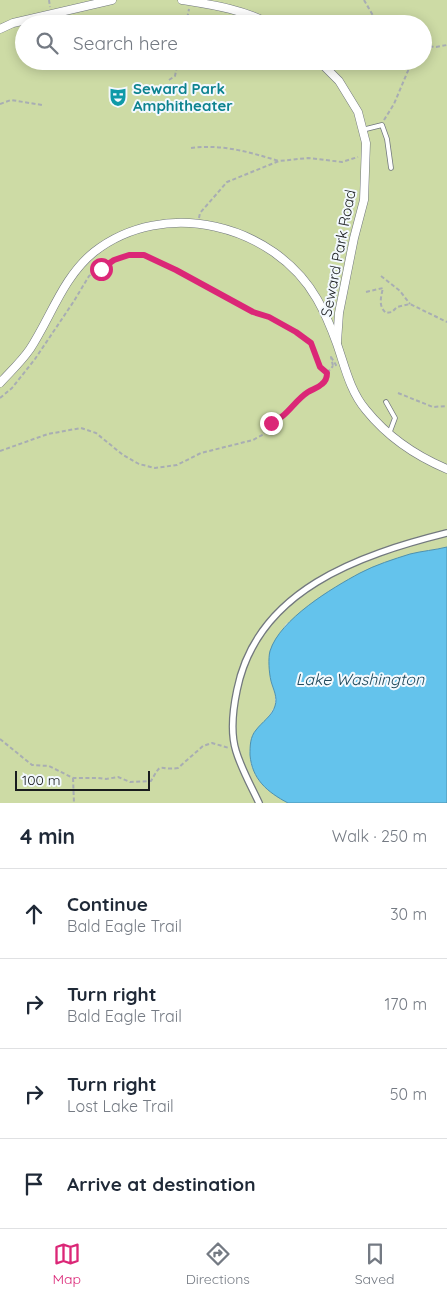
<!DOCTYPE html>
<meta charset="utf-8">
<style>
body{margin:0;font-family:Quicksand,sans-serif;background:#f6f6f7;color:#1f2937}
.scale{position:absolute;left:15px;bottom:12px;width:135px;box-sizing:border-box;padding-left:5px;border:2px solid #191c1e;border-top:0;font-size:14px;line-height:18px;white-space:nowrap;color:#191c1e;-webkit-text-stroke:4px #f3f9fe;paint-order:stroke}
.stop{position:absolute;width:15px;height:15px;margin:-11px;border:4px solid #db2777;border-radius:50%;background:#fff}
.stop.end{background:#db2777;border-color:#fff;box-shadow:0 1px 5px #0008}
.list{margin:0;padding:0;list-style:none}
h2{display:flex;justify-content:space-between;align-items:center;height:65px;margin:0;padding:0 20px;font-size:21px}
h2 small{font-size:16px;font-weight:400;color:#747a83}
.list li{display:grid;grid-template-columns:32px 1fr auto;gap:15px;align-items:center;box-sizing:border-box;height:90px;padding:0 20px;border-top:1px solid #e0e1e3}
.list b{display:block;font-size:19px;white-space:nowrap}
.list p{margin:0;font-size:16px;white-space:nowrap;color:#747a83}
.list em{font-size:16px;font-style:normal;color:#747a83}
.icon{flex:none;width:28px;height:28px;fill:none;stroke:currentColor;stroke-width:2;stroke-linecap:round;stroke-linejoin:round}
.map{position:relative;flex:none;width:447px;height:803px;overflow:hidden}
.search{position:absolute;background:#fff;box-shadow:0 2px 12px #0003;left:15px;right:15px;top:15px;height:55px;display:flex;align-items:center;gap:12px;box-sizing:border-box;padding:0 18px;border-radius:28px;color:#747a83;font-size:19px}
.sheet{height:425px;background:#fff}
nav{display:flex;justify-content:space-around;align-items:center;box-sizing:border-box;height:70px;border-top:1px solid #e0e1e3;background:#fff;font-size:14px;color:#747a83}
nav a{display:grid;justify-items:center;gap:2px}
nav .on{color:#db2777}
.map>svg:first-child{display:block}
.park{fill:#cddba5;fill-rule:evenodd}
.water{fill:#64c3ec;stroke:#4e91ae}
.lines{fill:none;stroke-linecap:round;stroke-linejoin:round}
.service-casing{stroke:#72787e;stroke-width:5.5}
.pedestrian-casing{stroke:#72787e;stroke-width:8}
.minor-casing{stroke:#72787e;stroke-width:9}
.path{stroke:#a8adb3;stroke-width:2;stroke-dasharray:4 2.5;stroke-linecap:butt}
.service{stroke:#fff;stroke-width:4}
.pedestrian{stroke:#fff;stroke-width:5.5}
.minor{stroke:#fff;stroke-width:8}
.route{stroke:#db2777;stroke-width:6}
.labels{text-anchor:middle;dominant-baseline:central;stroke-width:4;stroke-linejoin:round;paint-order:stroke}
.culture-label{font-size:15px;font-weight:bold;fill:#0d838f;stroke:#f3f9fe;text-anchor:start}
.street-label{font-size:15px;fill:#191c1e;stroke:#f3f9fe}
.water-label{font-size:16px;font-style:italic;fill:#20495b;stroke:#f3f9fe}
</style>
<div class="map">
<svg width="447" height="803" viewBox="0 0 447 803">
<rect width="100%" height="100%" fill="#e5ebf3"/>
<!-- park -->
<path class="park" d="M0,0H447V547L411,554L286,624L271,648L269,657L271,682L275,694V706L250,747L251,765L259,781L288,803H0ZM24,24H423V61H24Z"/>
<!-- water -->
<path class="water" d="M447,547V803H288C267,792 252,779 250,755C250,746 250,737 256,730C262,722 272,716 275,706C278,697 273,689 271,681C269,673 268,658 270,651C280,619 332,588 360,573C375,565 394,559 410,554C422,551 435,550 447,547Z"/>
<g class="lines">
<!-- service casing -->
<g class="service-casing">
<g id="service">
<path d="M362,130L382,125L387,139L391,168"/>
<path d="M386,402L395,418L389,434"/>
</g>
</g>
<!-- pedestrian casing -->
<g class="pedestrian-casing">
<path id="pedestrian" d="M259,803C251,786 241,768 236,751C230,732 233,709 237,690C257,590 359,555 447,533"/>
</g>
<!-- minor casing -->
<g class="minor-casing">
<g id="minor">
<path d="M182,0C213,5 242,9 270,24"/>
<path d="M0,29L13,23L112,0"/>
<path d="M319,61L339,81L358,112L366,143L364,200L354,238L339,313L337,342"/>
<path d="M0,383C10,372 21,362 30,349C51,317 63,277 94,252C164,197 274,224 317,299C325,313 332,330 337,344C345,367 350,391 366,410C387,436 416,456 447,469"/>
</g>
</g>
<!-- path -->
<g class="path">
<path d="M49,0L50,7"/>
<path d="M364,0L375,19L380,24"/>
<path d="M186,24L189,9"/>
<path d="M423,46L436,47L447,45"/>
<path d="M394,61L410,66"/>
<path d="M178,63L186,61"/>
<path d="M169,80L175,76L178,61"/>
<path d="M0,104L11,100L42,105"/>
<path d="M384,120L394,104L410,66L409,61"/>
<path d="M191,148C223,144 249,152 279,161"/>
<path d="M199,218L200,213L227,182L279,161L308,158L342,162L358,157"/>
<path d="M381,276L400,291L410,304"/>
<path d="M366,292L383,288C381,297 378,306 386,313L392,312L397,307L410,304L447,322"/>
<path d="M331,357L336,365L333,366Z"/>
<path d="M398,393L433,407L447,406"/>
<path d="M0,398L12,388L35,359L74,301L89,276L114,260L129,255H143L176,269L253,312L269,317L296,332L311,343L320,367L327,373"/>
<path d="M0,451L48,434L81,428L96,433L123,455L139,464L155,468L177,465L201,453L253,440L264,434L271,423L279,420L297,401L308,392L321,386L327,379V373L333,366"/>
<path d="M0,739L32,765L49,766L73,778H98L106,779L118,777L130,782L151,781C163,760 157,771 178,768L203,746L212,743L229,748"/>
<path d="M73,778L74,803"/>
</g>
<!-- service -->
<use href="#service" class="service"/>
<!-- pedestrian -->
<use href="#pedestrian" class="pedestrian"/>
<!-- minor -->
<use href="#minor" class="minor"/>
</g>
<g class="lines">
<!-- route -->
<path class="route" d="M101,269L114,260L129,255H144L176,270L253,312L269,317L296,332L311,343L320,367L327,373C327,378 326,381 322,384C318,388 313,389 308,392C294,401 287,417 271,423"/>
</g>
<!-- icons -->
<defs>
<g id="theatre-bare" transform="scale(1.5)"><path d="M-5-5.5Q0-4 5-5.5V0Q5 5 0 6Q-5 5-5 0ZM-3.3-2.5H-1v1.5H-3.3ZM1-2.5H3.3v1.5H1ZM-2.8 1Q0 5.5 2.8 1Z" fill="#0f9aa8" stroke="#f3f9fe" stroke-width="2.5" paint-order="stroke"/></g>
</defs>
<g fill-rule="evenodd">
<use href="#theatre-bare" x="118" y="97"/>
</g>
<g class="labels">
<!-- culture labels -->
<g class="culture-label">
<text x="133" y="88">Seward Park<tspan x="133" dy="17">Amphitheater</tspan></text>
</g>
<!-- street labels -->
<g class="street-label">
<text transform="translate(338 253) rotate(-79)">Seward Park Road</text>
</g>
<!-- water labels -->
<g class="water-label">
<text x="360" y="679">Lake Washington</text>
</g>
</g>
</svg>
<div class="scale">100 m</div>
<div class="stop" style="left:101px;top:269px"></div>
<div class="stop end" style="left:271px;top:423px"></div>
<div class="search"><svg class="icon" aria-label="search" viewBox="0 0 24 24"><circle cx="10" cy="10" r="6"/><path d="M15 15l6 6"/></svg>Search here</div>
</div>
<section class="sheet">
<h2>4 min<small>Walk · 250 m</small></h2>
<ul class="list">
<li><svg class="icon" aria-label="ahead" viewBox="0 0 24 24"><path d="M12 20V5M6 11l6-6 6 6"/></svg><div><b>Continue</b><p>Bald Eagle Trail</p></div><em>30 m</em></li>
<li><svg class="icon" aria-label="right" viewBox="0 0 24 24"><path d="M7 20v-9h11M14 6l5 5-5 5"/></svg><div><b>Turn right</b><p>Bald Eagle Trail</p></div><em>170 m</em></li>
<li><svg class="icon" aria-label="right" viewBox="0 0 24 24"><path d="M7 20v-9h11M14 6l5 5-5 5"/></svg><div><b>Turn right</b><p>Lost Lake Trail</p></div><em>50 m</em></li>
<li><svg class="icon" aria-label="arrive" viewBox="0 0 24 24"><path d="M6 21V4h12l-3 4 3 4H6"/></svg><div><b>Arrive at destination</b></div></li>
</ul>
</section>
<nav>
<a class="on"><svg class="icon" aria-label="map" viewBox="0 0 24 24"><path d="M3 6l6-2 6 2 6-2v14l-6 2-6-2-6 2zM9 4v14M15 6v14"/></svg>Map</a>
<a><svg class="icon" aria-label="directions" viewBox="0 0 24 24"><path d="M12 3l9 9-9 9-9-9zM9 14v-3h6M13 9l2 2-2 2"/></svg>Directions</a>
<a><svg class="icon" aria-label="saved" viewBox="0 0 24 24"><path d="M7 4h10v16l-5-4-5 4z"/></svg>Saved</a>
</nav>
